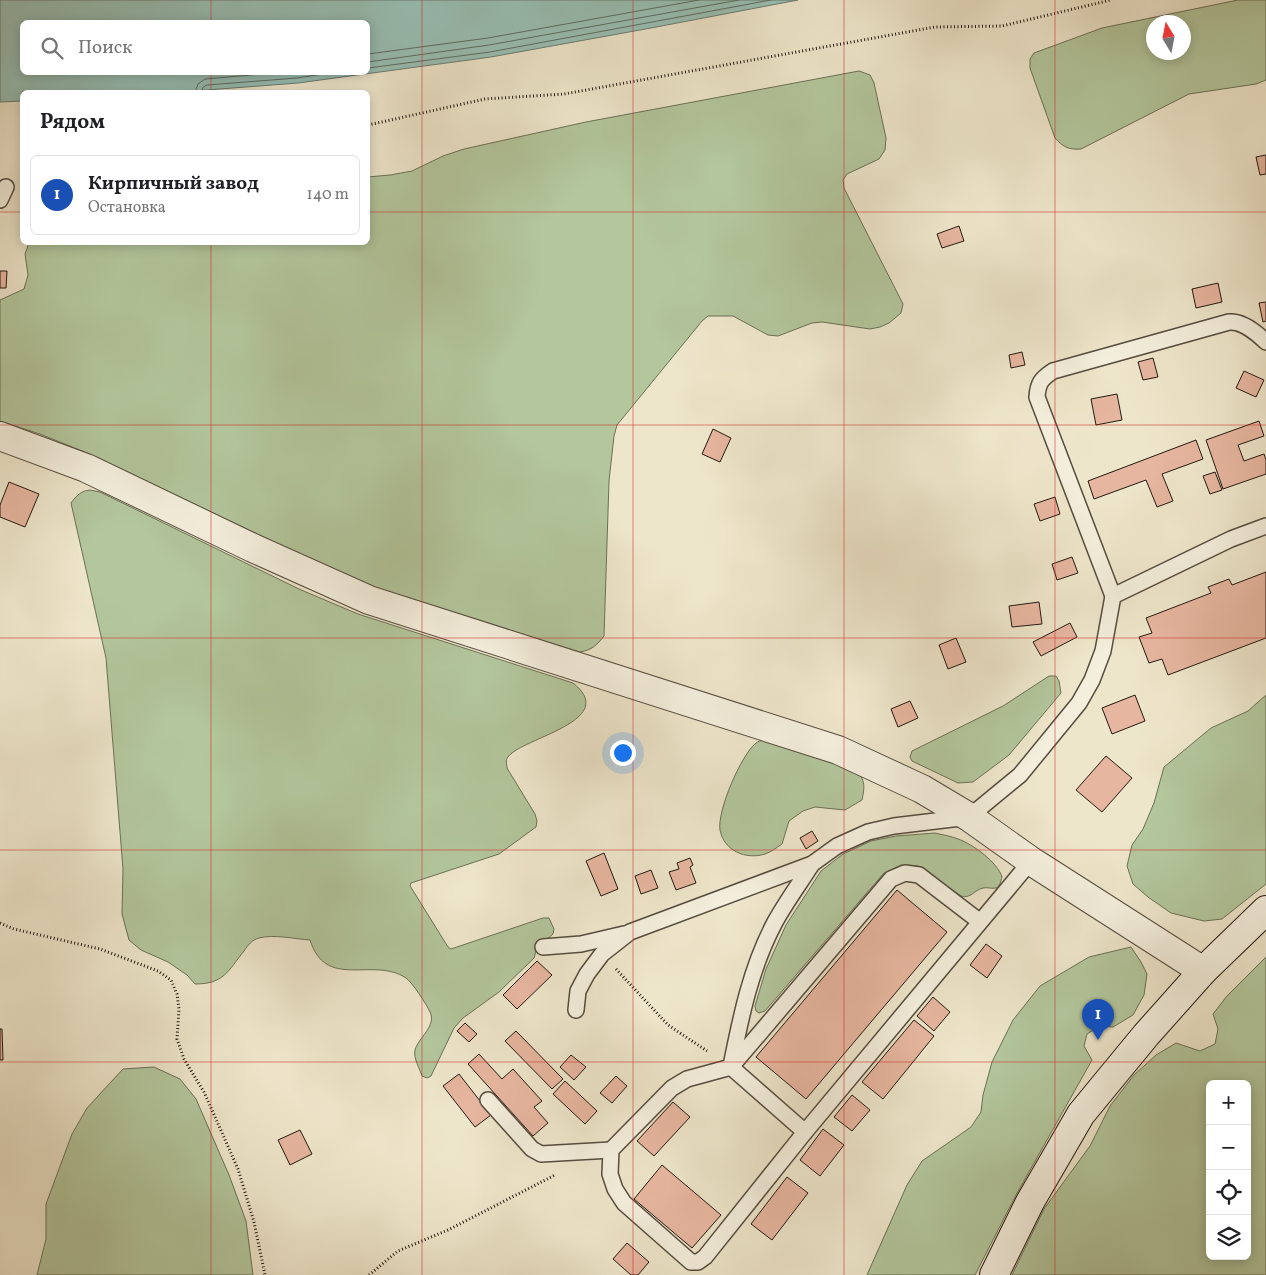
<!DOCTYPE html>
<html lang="ru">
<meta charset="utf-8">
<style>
body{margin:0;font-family:Vollkorn,serif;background:#f6f6f6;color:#202124}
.controls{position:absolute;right:15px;bottom:15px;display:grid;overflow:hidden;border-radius:8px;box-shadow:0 2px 12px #0003}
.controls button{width:45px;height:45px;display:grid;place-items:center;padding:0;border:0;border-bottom:1px solid #e0e0e0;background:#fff;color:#202124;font:25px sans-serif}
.compass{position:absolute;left:1146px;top:15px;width:45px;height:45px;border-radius:50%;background:#fff;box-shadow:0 2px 12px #0003;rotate:350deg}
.you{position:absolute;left:622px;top:752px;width:18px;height:18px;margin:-12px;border:4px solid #fff;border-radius:50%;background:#1a73e8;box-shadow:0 0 0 8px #1a73e833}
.badge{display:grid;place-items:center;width:32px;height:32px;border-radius:50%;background:#0f766e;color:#fff;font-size:16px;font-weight:700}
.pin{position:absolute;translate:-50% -41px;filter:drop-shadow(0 1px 2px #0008)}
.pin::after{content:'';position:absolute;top:26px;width:18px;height:15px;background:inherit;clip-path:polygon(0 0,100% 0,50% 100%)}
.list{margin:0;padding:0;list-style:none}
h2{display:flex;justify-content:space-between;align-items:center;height:65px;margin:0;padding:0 20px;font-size:21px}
h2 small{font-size:16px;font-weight:400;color:#757577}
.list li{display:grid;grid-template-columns:32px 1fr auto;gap:15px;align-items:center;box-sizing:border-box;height:80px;margin:0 10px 10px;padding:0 10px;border:1px solid #e0e0e0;border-radius:8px}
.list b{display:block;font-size:19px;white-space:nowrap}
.list p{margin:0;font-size:16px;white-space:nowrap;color:#757577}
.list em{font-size:16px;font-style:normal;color:#757577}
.icon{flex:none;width:28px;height:28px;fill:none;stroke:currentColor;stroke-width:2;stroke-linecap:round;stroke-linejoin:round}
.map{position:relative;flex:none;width:1266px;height:1275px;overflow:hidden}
.search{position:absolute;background:#fff;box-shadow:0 2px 12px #0003;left:20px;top:20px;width:350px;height:55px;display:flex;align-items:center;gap:12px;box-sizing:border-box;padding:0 18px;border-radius:8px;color:#757577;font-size:19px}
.panel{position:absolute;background:#fff;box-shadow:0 2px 12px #0003;left:20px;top:90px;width:350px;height:155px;border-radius:8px}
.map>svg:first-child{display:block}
.green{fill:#b3c69c;stroke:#6a7056;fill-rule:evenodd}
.water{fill:#99c0b5;stroke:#697d73;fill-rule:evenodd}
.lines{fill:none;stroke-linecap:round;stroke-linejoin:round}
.shore{stroke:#5e6c62;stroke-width:1}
.building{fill:#e7b6a0;stroke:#221910}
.service-casing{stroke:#554c3f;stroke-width:18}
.minor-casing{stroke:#554c3f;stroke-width:30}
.secondary-casing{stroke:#221910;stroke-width:30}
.path{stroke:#221910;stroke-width:3;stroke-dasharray:1 2.5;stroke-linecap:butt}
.service{stroke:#f4efdd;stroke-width:15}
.minor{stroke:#f4efdd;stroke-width:28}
.secondary{stroke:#f4efdd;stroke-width:28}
.grid{fill:none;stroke:#d62828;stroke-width:1;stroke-opacity:0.55}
</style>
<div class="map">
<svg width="1266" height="1275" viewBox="0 0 1266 1275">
<rect width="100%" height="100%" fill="#eee6cb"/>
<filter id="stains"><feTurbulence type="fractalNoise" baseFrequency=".004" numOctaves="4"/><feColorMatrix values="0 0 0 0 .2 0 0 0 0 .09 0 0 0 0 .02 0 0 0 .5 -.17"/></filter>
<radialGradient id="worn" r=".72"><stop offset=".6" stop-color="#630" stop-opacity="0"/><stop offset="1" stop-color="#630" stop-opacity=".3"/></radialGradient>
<!-- green -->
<g class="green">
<path d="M1238,0H1266V80L1256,84L1189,94L1081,149C1069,150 1063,147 1055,138L1030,68V59L1034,53L1102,28ZM1154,22H1184V52H1154Z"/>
<path d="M859,71L870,75L874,83L886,138L885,150L879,159L847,174L843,180L844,188L903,304L901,313L889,323L880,327L870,329L822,322L812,323L778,336L768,335L733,316H708L702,321L617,425L614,436L609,481L604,636C597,645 592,650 580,652L379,589L319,564L97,457L40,434L0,421V300L24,289L28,275L25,254L29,243L368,242V177L390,175L412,171L443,156L464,149L586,122Z"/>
<path d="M90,490L100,492L299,589L358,614L573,683C621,721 521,738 508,757C505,760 507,764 507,768L535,814L537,821L536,827L499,854L411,883L410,886L412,889L448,947L451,949L543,918H549L554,929L553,934L537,948L534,958L499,992L463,1018L454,1028L431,1076L427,1078L422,1076C420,1069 413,1058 415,1050C418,1038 437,1026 430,1012C427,1005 412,982 406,978C373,956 326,991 310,940C295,939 274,934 259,938C252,940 248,945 244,951C228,971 224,984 195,984L187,975L168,962L141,950L129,940L122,914L123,869L106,658L71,503C77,495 81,491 90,490Z"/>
<path d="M1049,676H1056L1059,681L1061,693L1009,755L973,782L958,783L912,761L910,757L912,751L1003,706Z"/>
<path d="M1266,695V884L1222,919L1204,921L1171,913L1148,897L1133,884L1127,866L1132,845L1143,829L1154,803L1164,767L1211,728L1248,711Z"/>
<path d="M771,740L851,765C864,778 866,782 862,800L845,810L815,807L803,811L789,821L782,844C776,848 771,852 765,854C746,860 724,851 720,830C717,811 741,755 756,743C760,740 766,740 771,740Z"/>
<path d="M935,833C943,835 951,836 958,839C973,844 998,863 1002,877C1001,881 1000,886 996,888C992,889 987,887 983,888C974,890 971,899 961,896L918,866L901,865L884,873L765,1011L759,1013L756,1011L755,1006L766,969L786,925L821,871L843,854L871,841L896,836Z"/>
<path d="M1131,947L1141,962L1147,974L1144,995L1133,1015L1113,1027L1100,1026L1087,1034L1084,1046L1092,1060L1016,1195L975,1275H867L907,1185L922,1161L971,1127L981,1112L983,1095L992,1062L1013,1020L1040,986L1089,957Z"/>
<path d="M1266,957V1275H1012L1044,1209L1090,1146L1110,1106L1134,1075L1156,1055L1176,1043L1200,1051L1215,1044L1218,1029L1213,1014L1227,996ZM1210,1084H1247V1256H1210Z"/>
<path d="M154,1067L180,1079L196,1099L229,1175L246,1221L253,1275H37L46,1239V1204L72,1134L87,1108L123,1069Z"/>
</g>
<!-- water -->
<path class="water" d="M0,0H798L651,28L491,57L298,83L181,92H22V101L0,102ZM22,22H368V72H22Z"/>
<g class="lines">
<!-- shore -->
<g class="shore">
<path d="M368,54L488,38L699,0"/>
<path d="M368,62L489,45L739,0"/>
<path d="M368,68L490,52L771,0"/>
<path d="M195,92L198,84L205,79L285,72"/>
<path d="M202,92L203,87L207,85L297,78L336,72"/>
</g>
</g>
<!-- building -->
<g class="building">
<path d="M1266,155V174L1260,175L1256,157Z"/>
<path d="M959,226L964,241L942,248L937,234Z"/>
<path d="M0,271H7L6,288H0Z"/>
<path d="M1218,283L1222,302L1196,308L1192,289Z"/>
<path d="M1266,302V321L1263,322L1259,303Z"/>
<path d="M1022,352L1025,365L1011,368L1009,355Z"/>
<path d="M1153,358L1158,377L1143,380L1138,362Z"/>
<path d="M1244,371L1264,380L1256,397L1236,388Z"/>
<path d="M1117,394L1122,420L1096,425L1091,399Z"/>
<path d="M1259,421L1264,436L1238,445L1244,461L1264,454L1266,460V474L1223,489L1206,440Z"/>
<path d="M713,429L731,438L720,462L702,454Z"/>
<path d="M1196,440L1203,459L1162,474L1173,501L1157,507L1146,480L1094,499L1088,481Z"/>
<path d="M1215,472L1222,490L1210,494L1203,476Z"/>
<path d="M9,482L39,494L25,527L0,517V505Z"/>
<path d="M1055,497L1060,514L1040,521L1034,504Z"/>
<path d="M1072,557L1078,573L1057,580L1052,564Z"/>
<path d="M1266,572V638L1168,675L1162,659L1149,663L1139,637L1152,633L1146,618L1211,593L1208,587L1229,579L1232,585Z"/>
<path d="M1039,602L1042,624L1012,627L1009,606Z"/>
<path d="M1070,623L1077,637L1041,656L1033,642Z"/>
<path d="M956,638L966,662L948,669L939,645Z"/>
<path d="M1135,695L1145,721L1112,734L1102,708Z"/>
<path d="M910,701L918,718L898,727L891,709Z"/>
<path d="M1106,756L1132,778L1102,812L1076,790Z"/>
<path d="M812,831L818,841L806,849L800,838Z"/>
<path d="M604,853L618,889L601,896L586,861Z"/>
<path d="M690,858L693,865L690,867L696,883L676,890L669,872L679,869L677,863Z"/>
<path d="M651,870L658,888L641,894L635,876Z"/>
<path d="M897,890L947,932L806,1099L756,1057Z"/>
<path d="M986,944L1002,956L987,978L970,965Z"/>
<path d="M537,961L552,975L517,1009L503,995Z"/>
<path d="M933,997L950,1012L934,1031L917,1016Z"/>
<path d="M914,1020L934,1036L883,1099L862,1082Z"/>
<path d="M465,1023L477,1034L469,1042L457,1031Z"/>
<path d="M0,1029H2L3,1060H0Z"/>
<path d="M516,1031L563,1079L552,1089L505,1041Z"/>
<path d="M479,1054L502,1079L513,1069L542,1101L534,1107L548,1123L533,1136L468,1064Z"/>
<path d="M571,1055L586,1067L574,1080L560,1067Z"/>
<path d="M459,1074L491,1115L475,1127L443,1086Z"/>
<path d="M616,1076L627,1086L612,1103L600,1093Z"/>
<path d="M565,1081L597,1111L585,1124L553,1094Z"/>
<path d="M852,1095L870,1110L852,1131L834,1117Z"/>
<path d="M673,1102L690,1117L654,1156L637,1141Z"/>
<path d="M823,1129L844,1145L820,1176L800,1160Z"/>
<path d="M300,1130L312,1154L290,1165L278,1140Z"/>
<path d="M662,1165L721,1215L692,1248L634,1199Z"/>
<path d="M787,1177L808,1193L772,1240L751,1224Z"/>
<path d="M627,1243L649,1262L638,1275H631L613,1259Z"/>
</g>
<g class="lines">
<!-- service casing -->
<g class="service-casing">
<g id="service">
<path d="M0,200L6,187"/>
<path d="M1113,596L1037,397C1038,383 1041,379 1053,371L1229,322C1242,321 1257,333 1266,342"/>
<path d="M979,921L919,875L905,873L891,879L731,1067L687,1079L672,1088L611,1150L610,1174L615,1189L624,1203L691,1262H698L705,1257L805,1132L1031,861"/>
<path d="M543,947L581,944L624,934"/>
<path d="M576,1010L578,991L587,974L602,954L630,932L812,864L837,846L868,832L894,826L969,817L1020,775L1079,703L1092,680L1103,651L1113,596L1231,539L1266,526"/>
<path d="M731,1066C741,1016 751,967 775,922C786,902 800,883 812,864"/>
<path d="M731,1067L805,1132"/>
<path d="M488,1100L532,1149L541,1154L611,1150"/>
</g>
</g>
<!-- minor casing -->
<g class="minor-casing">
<path id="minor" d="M0,436L86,468L253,548L369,600L838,750L922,789L969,817L1031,861L1203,971"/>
</g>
<!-- secondary casing -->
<g class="secondary-casing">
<path id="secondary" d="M994,1275L1030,1202L1081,1114L1146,1035L1203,971L1266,910"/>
</g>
<!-- path -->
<g class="path">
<path d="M368,125L485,99L564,94L935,27L1002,26L1111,0"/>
<path d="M0,923L14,929L100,949L158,971L171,980L177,994L179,1009L177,1039L184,1059L204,1092L238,1169L254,1222L265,1275"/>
<path d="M616,969L668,1025L707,1051"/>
<path d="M369,1275L398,1251L448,1230L555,1175"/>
</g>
<!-- service -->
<use href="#service" class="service"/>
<!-- minor -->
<use href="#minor" class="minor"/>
<!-- secondary -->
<use href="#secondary" class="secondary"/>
</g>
<!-- grid -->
<path class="grid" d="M211,0V22M422,0V1275M633,0V1275M844,0V1275M1055,0V1275M211,72V92M0,212H22M368,212H1266M211,242V1275M0,425H1266M0,638H1266M0,850H1266M0,1062H1266"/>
<rect width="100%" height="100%" filter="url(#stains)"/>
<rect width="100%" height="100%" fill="url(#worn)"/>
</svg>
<div class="controls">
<button>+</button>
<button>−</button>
<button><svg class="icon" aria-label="locate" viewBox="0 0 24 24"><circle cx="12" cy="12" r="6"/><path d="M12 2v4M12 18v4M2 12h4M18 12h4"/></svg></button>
<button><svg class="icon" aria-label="layers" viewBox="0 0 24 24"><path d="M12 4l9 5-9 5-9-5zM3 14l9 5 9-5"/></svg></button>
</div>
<svg class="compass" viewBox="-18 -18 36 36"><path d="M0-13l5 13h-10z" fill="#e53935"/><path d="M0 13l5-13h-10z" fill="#757577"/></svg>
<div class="you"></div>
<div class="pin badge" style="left:1098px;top:1040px;background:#1a4fb4">1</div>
<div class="search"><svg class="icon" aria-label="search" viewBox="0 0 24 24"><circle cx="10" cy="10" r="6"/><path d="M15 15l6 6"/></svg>Поиск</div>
<section class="panel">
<h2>Рядом<small></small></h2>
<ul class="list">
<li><span class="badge" style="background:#1a4fb4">1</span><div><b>Кирпичный завод</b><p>Остановка</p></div><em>140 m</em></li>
</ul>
</section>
</div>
